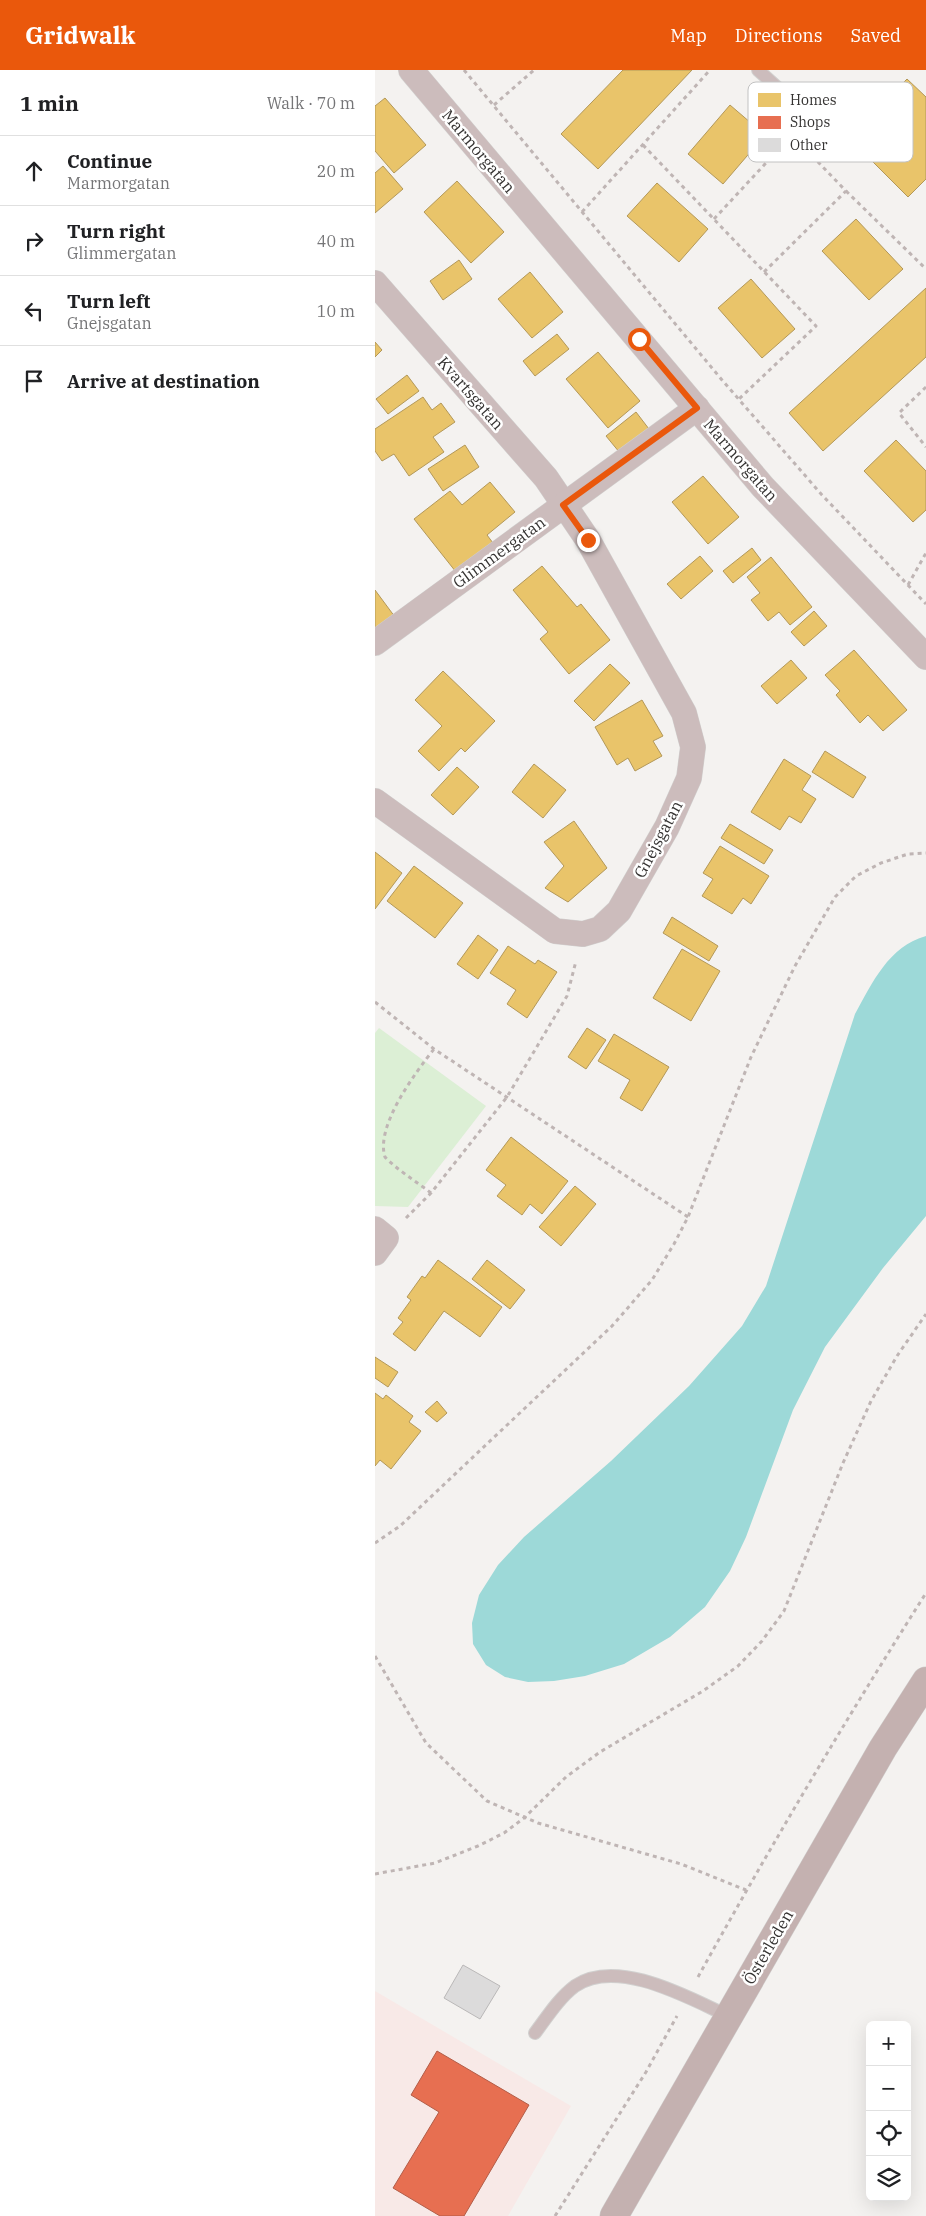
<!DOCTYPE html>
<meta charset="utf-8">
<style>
body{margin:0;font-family:"IBM Plex Serif",serif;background:#f2f2f2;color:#202124}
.controls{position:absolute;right:15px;bottom:15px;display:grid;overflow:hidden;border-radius:8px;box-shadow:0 5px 20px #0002}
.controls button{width:45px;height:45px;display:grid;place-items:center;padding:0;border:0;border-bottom:1px solid #e0e0e0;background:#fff;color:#202124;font:25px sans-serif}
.stop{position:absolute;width:15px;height:15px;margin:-11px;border:4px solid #ea580c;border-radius:50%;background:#fff}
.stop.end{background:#ea580c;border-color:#fff;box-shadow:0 1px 5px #0008}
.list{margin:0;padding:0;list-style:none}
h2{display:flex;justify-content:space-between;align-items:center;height:65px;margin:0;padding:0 20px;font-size:21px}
h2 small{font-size:16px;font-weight:400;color:#757577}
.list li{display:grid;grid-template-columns:32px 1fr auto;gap:15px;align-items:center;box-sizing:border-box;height:70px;padding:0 20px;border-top:1px solid #e0e0e0}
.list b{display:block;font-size:19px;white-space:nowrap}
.list p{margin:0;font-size:16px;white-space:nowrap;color:#757577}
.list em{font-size:16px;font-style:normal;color:#757577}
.icon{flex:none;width:28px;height:28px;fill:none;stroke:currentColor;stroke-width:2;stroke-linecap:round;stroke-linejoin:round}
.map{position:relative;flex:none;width:551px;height:2146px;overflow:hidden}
header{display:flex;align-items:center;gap:30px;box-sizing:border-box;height:70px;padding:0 25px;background:#ea580c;color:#fff}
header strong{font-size:24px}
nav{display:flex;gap:28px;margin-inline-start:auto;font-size:18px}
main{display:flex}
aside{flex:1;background:#fff}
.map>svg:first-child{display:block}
.commercial{fill:#f8e9e7}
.green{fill:#dcefd5}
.water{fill:#9dd9d8}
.homes{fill:#e9c46a;stroke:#b39859}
.shops{fill:#e76f51;stroke:#b25d48}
.building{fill:#dcdbdb;stroke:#bab8b8}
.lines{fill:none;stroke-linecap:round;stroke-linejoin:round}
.service-casing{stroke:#d1d0cf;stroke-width:14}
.minor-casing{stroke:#d1d0cf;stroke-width:26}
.secondary-casing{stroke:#d1d0cf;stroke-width:29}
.path{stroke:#bfb5b4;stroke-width:3;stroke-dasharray:4 4;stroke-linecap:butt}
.service{stroke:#ccbcbc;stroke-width:12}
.minor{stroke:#ccbcbc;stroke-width:25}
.secondary{stroke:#c4b1b0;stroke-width:28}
.route{stroke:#ea580c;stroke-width:6}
.labels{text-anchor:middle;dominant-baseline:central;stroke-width:5;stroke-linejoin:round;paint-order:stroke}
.street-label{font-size:16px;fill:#353332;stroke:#fff}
.key{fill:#fff;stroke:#c2c2c2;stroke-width:1}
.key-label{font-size:14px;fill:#353332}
</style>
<header>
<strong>Gridwalk</strong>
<nav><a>Map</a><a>Directions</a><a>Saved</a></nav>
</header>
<main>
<aside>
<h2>1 min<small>Walk · 70 m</small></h2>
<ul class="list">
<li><svg class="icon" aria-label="ahead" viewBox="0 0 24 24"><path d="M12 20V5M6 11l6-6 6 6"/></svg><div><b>Continue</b><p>Marmorgatan</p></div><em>20 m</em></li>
<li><svg class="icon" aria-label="right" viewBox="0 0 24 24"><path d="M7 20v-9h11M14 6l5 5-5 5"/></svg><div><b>Turn right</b><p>Glimmergatan</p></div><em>40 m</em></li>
<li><svg class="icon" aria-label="left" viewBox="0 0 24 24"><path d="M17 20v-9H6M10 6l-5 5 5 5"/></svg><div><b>Turn left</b><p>Gnejsgatan</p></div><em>10 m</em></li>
<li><svg class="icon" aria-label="arrive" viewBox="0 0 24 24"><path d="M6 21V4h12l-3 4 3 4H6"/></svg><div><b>Arrive at destination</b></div></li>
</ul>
</aside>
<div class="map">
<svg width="551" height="2146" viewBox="0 0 551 2146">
<rect width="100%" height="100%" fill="#f4f2f0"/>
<!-- commercial -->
<path class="commercial" d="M0,1921L196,2036L133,2146H0Z"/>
<!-- green -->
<path class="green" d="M4,958L111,1036L33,1137L0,1136V963Z"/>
<!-- water -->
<path class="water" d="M551,866V1146L508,1198L450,1277L418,1340L371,1467L355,1501L330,1537L295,1567L249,1594L210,1606L179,1611L153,1612L130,1607L111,1595L98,1574L97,1553L104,1525L123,1495L149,1467L236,1391L314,1316L367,1256L391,1216L480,944C497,913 514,876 551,866Z"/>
<!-- homes -->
<g class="homes">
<path d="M248,0H317L223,99L186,64Z"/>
<path d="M532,9L551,27V109L533,127L474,68Z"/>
<path d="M10,28L51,75L19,103L0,81V36Z"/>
<path d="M355,35L390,65L348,114L313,84Z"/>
<path d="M8,96L28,119L0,143V103Z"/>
<path d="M82,111L129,162L96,193L49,142Z"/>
<path d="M282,113L333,159L304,192L252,146Z"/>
<path d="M481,149L528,199L494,230L447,181Z"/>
<path d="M84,190L97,209L68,230L55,211Z"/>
<path d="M155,202L188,242L157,268L123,229Z"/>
<path d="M376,209L420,259L387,288L343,238Z"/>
<path d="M551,218V287L448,381L414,343Z"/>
<path d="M182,264L194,279L160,306L148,291Z"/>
<path d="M0,272L7,280L0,287Z"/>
<path d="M223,282L265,331L233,358L191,309Z"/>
<path d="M32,305L44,321L13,344L1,329Z"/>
<path d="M48,327L57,340L66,333L80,352L58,367L69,382L34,406L19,384L7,391L0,381V359Z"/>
<path d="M261,342L274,359L245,383L231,366Z"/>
<path d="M521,370L551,401V440L538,452L489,401Z"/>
<path d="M90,375L104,397L68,421L53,399Z"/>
<path d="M328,406L364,447L333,474L297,432Z"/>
<path d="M115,412L140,442L112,465L118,473L81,502L39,449L75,421L87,435Z"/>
<path d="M377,478L386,490L358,513L348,501Z"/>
<path d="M325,486L338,501L306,529L292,514Z"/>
<path d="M396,487L437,537L415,555L404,542L393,551L376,530L385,523L372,507Z"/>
<path d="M167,496L202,537L206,534L235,570L194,604L165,569L173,562L138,520Z"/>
<path d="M0,520L20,547L0,562Z"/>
<path d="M439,541L452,556L429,576L416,562Z"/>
<path d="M479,580L532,640L508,661L493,645L485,653L461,625L465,621L450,605Z"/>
<path d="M416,590L432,608L402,634L386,616Z"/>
<path d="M235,594L255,613L219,651L199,631Z"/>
<path d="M68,601L120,651L90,682L86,678L64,701L43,681L67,656L40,630Z"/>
<path d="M267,630L288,666L278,671L287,686L260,701L253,688L242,695L220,657Z"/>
<path d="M450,681L491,707L478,728L437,702Z"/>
<path d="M409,689L436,706L427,720L441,729L426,753L414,746L405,760L376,742Z"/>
<path d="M159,694L191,720L168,748L137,722Z"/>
<path d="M82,697L104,717L78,745L56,725Z"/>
<path d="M199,751L232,798L193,832L170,818L189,796L169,772Z"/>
<path d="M355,754L398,780L389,794L346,768Z"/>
<path d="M345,776L394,806L376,834L368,828L357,844L327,826L338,809L328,803Z"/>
<path d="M0,782L27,803L0,839Z"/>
<path d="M39,796L88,833L60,868L12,831Z"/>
<path d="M297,847L343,876L334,891L288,863Z"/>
<path d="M103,865L123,880L103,909L82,894Z"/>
<path d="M133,876L160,894L163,890L182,902L152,948L132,934L141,920L115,903Z"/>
<path d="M307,879L345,901L316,951L278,928Z"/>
<path d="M212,958L231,970L211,999L193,987Z"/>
<path d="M239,964L294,997L267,1041L245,1028L255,1010L223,991Z"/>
<path d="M136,1067L193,1111L167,1144L155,1134L147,1145L122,1126L131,1115L111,1100Z"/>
<path d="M200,1116L221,1134L186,1176L164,1157Z"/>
<path d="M63,1190L127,1237L105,1267L69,1241L40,1281L18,1264L28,1252L23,1248L36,1230L32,1227L47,1206L50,1208Z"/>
<path d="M112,1190L150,1220L135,1239L97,1209Z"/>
<path d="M0,1287L23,1302L13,1317L0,1308Z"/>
<path d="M0,1323L8,1329L11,1325L38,1346L34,1352L46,1361L16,1399L5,1390L0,1396Z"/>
<path d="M62,1331L72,1343L62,1352L50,1342Z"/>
</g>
<!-- shops -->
<path class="shops" d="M62,1981L154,2035L89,2146H65L18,2118L64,2042L36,2025Z"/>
<!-- building -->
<path class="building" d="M88,1895L125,1916L105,1949L69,1928Z"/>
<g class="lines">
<!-- service casing -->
<g class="service-casing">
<g id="service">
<path d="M383,0L435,47"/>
<path d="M160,1963C172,1947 184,1928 200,1916C242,1887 314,1928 353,1946"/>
</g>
</g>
<!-- minor casing -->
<g class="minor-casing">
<g id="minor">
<path d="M36,0L388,417L551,587"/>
<path d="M0,213L171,408L213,470L309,643L318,677L314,708L292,757L244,841L225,859L208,864L180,861L0,731"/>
<path d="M0,573L322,338"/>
<path d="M0,1159L11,1168L0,1183"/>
</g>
</g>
<!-- secondary casing -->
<g class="secondary-casing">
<path id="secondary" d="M239,2146L508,1678L551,1611"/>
</g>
<!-- path -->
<g class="path">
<path d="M89,0L347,310L447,425L551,534"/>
<path d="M119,35L159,0"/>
<path d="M268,75L441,256L364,329"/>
<path d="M471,121L551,199"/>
<path d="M207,142L335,0"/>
<path d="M339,149L417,65"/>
<path d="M389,202L471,121L417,65"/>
<path d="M551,317L524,343L551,377"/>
<path d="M533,515L551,483"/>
<path d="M0,932L59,979L313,1147"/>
<path d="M56,1123C42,1112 21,1099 10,1087C0,1056 41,1002 59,979"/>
<path d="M31,1148L56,1123L132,1027L192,926L201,891"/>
<path d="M0,1473L25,1456L237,1256L277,1210L299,1174L313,1147L376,987L420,896L460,827L481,806L506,793L533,784L551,783"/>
<path d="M0,1586L51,1673L112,1731L163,1753L306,1794L371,1820"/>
<path d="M0,1804L60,1793L103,1776L129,1763L149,1748L191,1707L225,1682L328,1621L363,1596L387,1571L409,1541L468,1393L496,1331L522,1286L551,1244"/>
<path d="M323,1907C395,1777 471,1649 551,1523"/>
<path d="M180,2146L271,2002L302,1946"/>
</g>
<!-- service -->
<use href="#service" class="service"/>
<!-- minor -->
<use href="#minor" class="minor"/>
<!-- secondary -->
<use href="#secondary" class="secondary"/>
</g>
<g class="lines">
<!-- route -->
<path class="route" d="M213,470L188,435L322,338L264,269"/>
</g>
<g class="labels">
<!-- street labels -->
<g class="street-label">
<text transform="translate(104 81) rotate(50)">Marmorgatan</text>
<text transform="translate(96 323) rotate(49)">Kvartsgatan</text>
<text transform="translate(366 390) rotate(49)">Marmorgatan</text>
<text transform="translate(124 482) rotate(-36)">Glimmergatan</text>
<text transform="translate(283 769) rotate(-62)">Gnejsgatan</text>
<text transform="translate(393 1877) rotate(-60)">Österleden</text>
</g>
</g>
<!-- legend -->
<rect x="373" y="12" width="165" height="80" rx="8" class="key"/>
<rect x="383" y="23" width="23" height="14" fill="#e9c46a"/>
<rect x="383" y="46" width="23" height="13" fill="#e76f51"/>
<rect x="383" y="68" width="23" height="14" fill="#dcdbdb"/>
<g class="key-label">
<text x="415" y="35">Homes</text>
<text x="415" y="57">Shops</text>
<text x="415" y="80">Other</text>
</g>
</svg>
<div class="controls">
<button>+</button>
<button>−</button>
<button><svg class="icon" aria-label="locate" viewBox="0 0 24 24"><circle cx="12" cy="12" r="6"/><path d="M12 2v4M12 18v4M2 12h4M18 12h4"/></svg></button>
<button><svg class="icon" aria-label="layers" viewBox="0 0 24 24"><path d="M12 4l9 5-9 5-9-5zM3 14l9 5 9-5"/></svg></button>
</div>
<div class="stop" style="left:264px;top:269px"></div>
<div class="stop end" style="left:213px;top:470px"></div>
</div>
</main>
